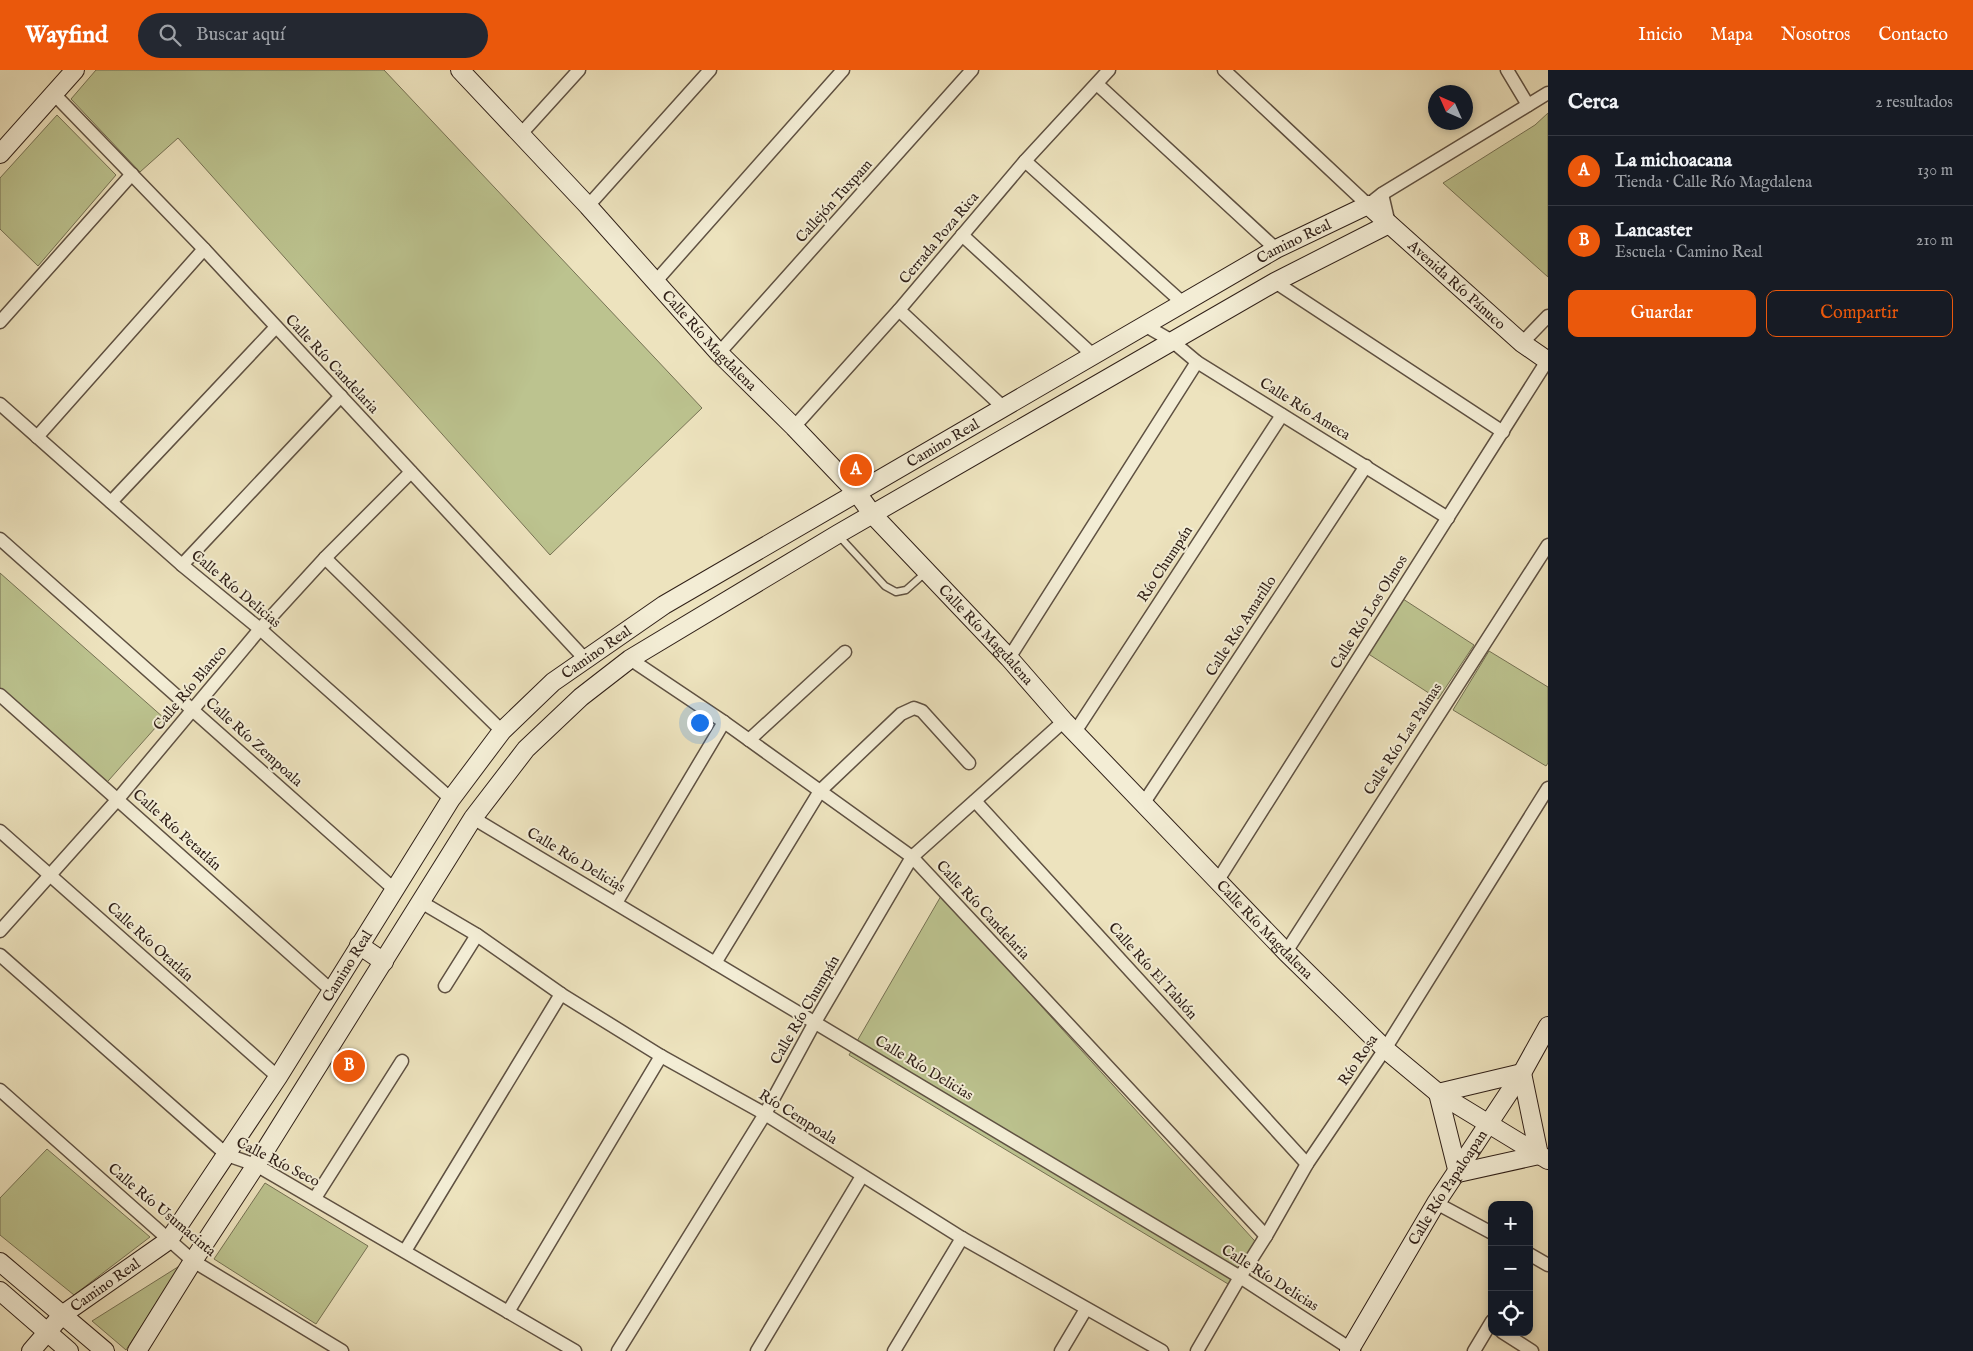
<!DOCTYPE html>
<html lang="es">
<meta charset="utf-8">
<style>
body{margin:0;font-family:"IM FELL English",serif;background:#242831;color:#f1f3f6}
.controls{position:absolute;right:15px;bottom:15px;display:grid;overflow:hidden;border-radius:10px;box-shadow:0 2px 8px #0003}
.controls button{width:45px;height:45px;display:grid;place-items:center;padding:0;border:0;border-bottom:1px solid #363941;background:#171b24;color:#f1f3f6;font:25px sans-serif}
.compass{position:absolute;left:1428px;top:15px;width:45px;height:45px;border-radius:50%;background:#171b24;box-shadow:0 2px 8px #0003;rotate:315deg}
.you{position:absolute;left:699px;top:652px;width:18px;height:18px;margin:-12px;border:4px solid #fff;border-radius:50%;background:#1a73e8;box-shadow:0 0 0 8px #1a73e833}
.badge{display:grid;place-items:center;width:32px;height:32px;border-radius:50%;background:#ea580c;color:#fff;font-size:16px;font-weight:700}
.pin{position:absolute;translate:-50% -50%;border:2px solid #fff;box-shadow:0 1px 5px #0006}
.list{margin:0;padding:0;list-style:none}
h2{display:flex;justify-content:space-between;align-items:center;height:65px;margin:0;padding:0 20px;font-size:21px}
h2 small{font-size:16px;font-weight:400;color:#9ea1a6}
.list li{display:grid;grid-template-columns:32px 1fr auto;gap:15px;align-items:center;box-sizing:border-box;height:70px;padding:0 20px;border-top:1px solid #363941}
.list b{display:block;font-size:19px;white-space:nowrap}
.list p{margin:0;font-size:16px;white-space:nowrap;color:#9ea1a6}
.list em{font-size:16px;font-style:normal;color:#9ea1a6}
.actions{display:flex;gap:10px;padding:15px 20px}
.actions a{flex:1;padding:11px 0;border:1px solid #ea580c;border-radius:10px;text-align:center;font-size:18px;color:#ea580c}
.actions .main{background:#ea580c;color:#fff}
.icon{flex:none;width:28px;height:28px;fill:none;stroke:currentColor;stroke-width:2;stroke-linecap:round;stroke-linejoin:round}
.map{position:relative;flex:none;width:1548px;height:1281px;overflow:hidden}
header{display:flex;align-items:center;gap:30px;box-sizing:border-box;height:70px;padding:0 25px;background:#ea580c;color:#fff}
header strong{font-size:24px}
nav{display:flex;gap:28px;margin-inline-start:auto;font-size:18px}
.search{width:350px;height:45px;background:#242831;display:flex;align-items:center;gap:12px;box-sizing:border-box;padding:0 18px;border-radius:28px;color:#9ea1a6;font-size:19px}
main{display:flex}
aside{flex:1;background:#171b24}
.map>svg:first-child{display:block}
.green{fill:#bcc38f;stroke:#767254}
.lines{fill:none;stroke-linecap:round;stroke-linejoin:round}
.lane-casing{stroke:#5f5142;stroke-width:9}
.street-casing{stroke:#5f5142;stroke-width:15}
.secondary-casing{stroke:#302018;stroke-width:20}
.lane{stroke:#f3edd5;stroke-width:6}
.street{stroke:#f3edd5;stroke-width:12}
.secondary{stroke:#f3edd5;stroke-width:18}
.labels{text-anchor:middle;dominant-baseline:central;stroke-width:4;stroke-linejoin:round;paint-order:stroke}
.street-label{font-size:15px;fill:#302018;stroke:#f3edd5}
</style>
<header>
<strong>Wayfind</strong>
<div class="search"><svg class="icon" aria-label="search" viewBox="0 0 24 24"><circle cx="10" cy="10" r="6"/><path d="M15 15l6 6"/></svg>Buscar aquí</div>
<nav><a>Inicio</a><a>Mapa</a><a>Nosotros</a><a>Contacto</a></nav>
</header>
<main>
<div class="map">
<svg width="1548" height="1281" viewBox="0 0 1548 1281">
<rect width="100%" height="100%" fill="#ede3be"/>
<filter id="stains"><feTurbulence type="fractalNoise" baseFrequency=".004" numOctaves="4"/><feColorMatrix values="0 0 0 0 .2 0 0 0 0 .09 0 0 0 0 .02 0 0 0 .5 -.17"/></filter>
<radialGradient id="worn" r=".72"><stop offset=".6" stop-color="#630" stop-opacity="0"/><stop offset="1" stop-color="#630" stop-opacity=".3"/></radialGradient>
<!-- green -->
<g class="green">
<path d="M96,0H384L702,338L550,485L178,68L140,102L71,29Z"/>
<path d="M1548,43V207L1443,113L1535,55Z"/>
<path d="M57,45L116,105L38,196L0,159V108Z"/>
<path d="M0,503L164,648L101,719L0,631Z"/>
<path d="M1403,529L1474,575L1438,629L1367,583Z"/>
<path d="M1489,581L1548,617V693L1546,696L1453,640Z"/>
<path d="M941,826L1263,1180L1238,1220L849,985Z"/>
<path d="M47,1079L150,1167L74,1225L0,1165V1128Z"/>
<path d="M265,1113L368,1176L316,1254L214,1189Z"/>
<path d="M181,1195L126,1280L92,1251Z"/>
</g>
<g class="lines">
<!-- lane casing -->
<g class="lane-casing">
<path id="lane" d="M838,465L885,516L896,522L906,520L925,503"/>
</g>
<!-- street casing -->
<g class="street-casing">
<g id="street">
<path d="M1224,0L1368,135L1382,124L1548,23"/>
<path d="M1507,0L1528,35"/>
<path d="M1097,14L1276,179"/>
<path d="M53,23L204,179L585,589"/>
<path d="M520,65L579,0"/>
<path d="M1025,91L1184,234"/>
<path d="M1382,124L1389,154"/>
<path d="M588,136L710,0"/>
<path d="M962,165L1094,286"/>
<path d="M656,211L843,0"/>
<path d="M1275,212L1503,362"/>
<path d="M899,240L1005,339"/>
<path d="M0,252L132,104"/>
<path d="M1146,256L1172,271L1197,292L1448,448"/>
<path d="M1522,273L1548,246"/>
<path d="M719,283L972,0"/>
<path d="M0,334L182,495L260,559L451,729"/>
<path d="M794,357L899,240L1025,91L1109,0"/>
<path d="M37,367L204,179"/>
<path d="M111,432L276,257"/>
<path d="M0,469L395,820"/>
<path d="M325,488L502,661"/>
<path d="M182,495L341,326"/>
<path d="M1009,588L1197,292"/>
<path d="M630,589L724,652L912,787L1266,1166"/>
<path d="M0,625L331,920"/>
<path d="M1075,662L1282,345"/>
<path d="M749,670L845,582"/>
<path d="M975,731L1307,1094"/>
<path d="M1143,734L1366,396"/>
<path d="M473,748L1240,1207L1354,1281"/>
<path d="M0,761L278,1007"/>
<path d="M1218,810L1547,291"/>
<path d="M421,832L477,865L561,924L661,986L765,1044L962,1168L1162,1281"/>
<path d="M616,833L724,652"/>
<path d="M0,861L118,729L260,559L325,488L411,402"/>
<path d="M1286,882L1548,475"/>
<path d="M0,885L227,1085L256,1095L575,1281"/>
<path d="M715,893L820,721L901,644L914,638L922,641L969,693"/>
<path d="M445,916L477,865"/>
<path d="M0,1020L193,1191L342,1281"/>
<path d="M315,1128L402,991"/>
<path d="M1436,1133L1492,1163"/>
<path d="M405,1181L561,924"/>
<path d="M1529,1184L1548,1195"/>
<path d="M508,1242L661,986"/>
<path d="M1502,1262L1532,1281"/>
<path d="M618,1281L765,1044L815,952L912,787L1064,651"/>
<path d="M757,1281L862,1106"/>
<path d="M894,1281L962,1168"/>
<path d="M1061,1281L1086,1239"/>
<path d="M1197,1281L1240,1207L1266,1166L1307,1094L1385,979L1548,718"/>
<path d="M1474,1281L1492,1251"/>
</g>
</g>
<!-- secondary casing -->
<g class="secondary-casing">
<g id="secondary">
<path id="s1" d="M460,0L588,136L719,283L794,357L857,423L873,445L1009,588L1064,651L1286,882L1385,979L1438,1023L1548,1090"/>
<path d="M0,84L75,0"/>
<path d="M359,875L384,892"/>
<path d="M1522,1003L1539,1085L1458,1103L1438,1023Z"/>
<path d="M0,1192L105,1281"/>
<path d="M0,1221L69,1281"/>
<path id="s2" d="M31,1281L62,1245L169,1170L278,1007L451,729L502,661L553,612L664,535L1276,179L1368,135L1522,273L1548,291"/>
<path d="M137,1281L193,1191L256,1095L473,748L526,679L581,627L630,589L838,464L1275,212L1389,154"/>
<path id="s3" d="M1349,1281L1436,1133L1522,1003L1548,956"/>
</g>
</g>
<!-- lane -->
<use href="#lane" class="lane"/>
<!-- street -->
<use href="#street" class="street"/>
<!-- secondary -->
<use href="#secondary" class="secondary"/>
</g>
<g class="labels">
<!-- street labels -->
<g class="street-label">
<text transform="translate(834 131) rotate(-48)">Callejón Tuxpam</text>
<text transform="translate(939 168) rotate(-50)">Cerrada Poza Rica</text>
<text stroke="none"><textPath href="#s2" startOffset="1720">Camino Real</textPath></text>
<text stroke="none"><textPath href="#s2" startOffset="1922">Avenida Río Pánuco</textPath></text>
<text stroke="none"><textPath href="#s1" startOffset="368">Calle Río Magdalena</textPath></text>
<text transform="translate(332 294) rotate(47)">Calle Río Candelaria</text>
<text transform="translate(1305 339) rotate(32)">Calle Río Ameca</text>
<text stroke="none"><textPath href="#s2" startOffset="1315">Camino Real</textPath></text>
<text transform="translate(1165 494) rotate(-57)">Río Chumpán</text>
<text transform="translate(236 519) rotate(40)">Calle Río Delicias</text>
<text transform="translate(1369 542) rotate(-58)">Calle Río Los Olmos</text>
<text transform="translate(1241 556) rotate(-57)">Calle Río Amarillo</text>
<text stroke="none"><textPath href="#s1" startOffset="772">Calle Río Magdalena</textPath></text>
<text stroke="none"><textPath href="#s2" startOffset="910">Camino Real</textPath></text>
<text transform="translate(190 618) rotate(-50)">Calle Río Blanco</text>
<text transform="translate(1403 669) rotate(-57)">Calle Río Las Palmas</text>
<text transform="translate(254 672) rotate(42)">Calle Río Zempoala</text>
<text transform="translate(177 760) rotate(42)">Calle Río Petatlán</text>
<text transform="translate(576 790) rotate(31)">Calle Río Delicias</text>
<text transform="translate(983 840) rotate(47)">Calle Río Candelaria</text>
<text stroke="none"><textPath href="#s1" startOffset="1178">Calle Río Magdalena</textPath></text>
<text transform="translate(150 872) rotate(42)">Calle Río Otatlán</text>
<text stroke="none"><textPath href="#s2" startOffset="505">Camino Real</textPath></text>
<text transform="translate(1153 901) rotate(48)">Calle Río El Tablón</text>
<text transform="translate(805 940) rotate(-60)">Calle Río Chumpán</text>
<text transform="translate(1358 990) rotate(-56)">Río Rosa</text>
<text transform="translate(924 998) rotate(31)">Calle Río Delicias</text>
<text transform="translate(798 1047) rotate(32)">Río Cempoala</text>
<text transform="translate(278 1092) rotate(27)">Calle Río Seco</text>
<text stroke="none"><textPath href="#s3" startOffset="191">Calle Río Papaloapan</textPath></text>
<text transform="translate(162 1140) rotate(40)">Calle Río Usumacinta</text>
<text transform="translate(1270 1208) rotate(32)">Calle Río Delicias</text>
<text stroke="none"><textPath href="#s2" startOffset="100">Camino Real</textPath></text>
</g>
</g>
<rect width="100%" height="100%" filter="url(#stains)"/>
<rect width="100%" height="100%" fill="url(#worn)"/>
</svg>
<div class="controls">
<button>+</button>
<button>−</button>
<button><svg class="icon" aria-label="locate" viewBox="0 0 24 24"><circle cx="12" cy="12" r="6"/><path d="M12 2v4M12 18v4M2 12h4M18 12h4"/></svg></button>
</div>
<svg class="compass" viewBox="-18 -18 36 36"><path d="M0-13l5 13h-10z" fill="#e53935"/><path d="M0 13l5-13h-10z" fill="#9ea1a6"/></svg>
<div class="you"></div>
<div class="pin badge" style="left:856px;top:400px">A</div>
<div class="pin badge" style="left:349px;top:996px">B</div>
</div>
<aside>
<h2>Cerca<small>2 resultados</small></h2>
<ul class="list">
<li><span class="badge">A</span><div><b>La michoacana</b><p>Tienda · Calle Río Magdalena</p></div><em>130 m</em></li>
<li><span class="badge">B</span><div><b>Lancaster</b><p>Escuela · Camino Real</p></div><em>210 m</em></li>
</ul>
<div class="actions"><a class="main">Guardar</a><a>Compartir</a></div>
</aside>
</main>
